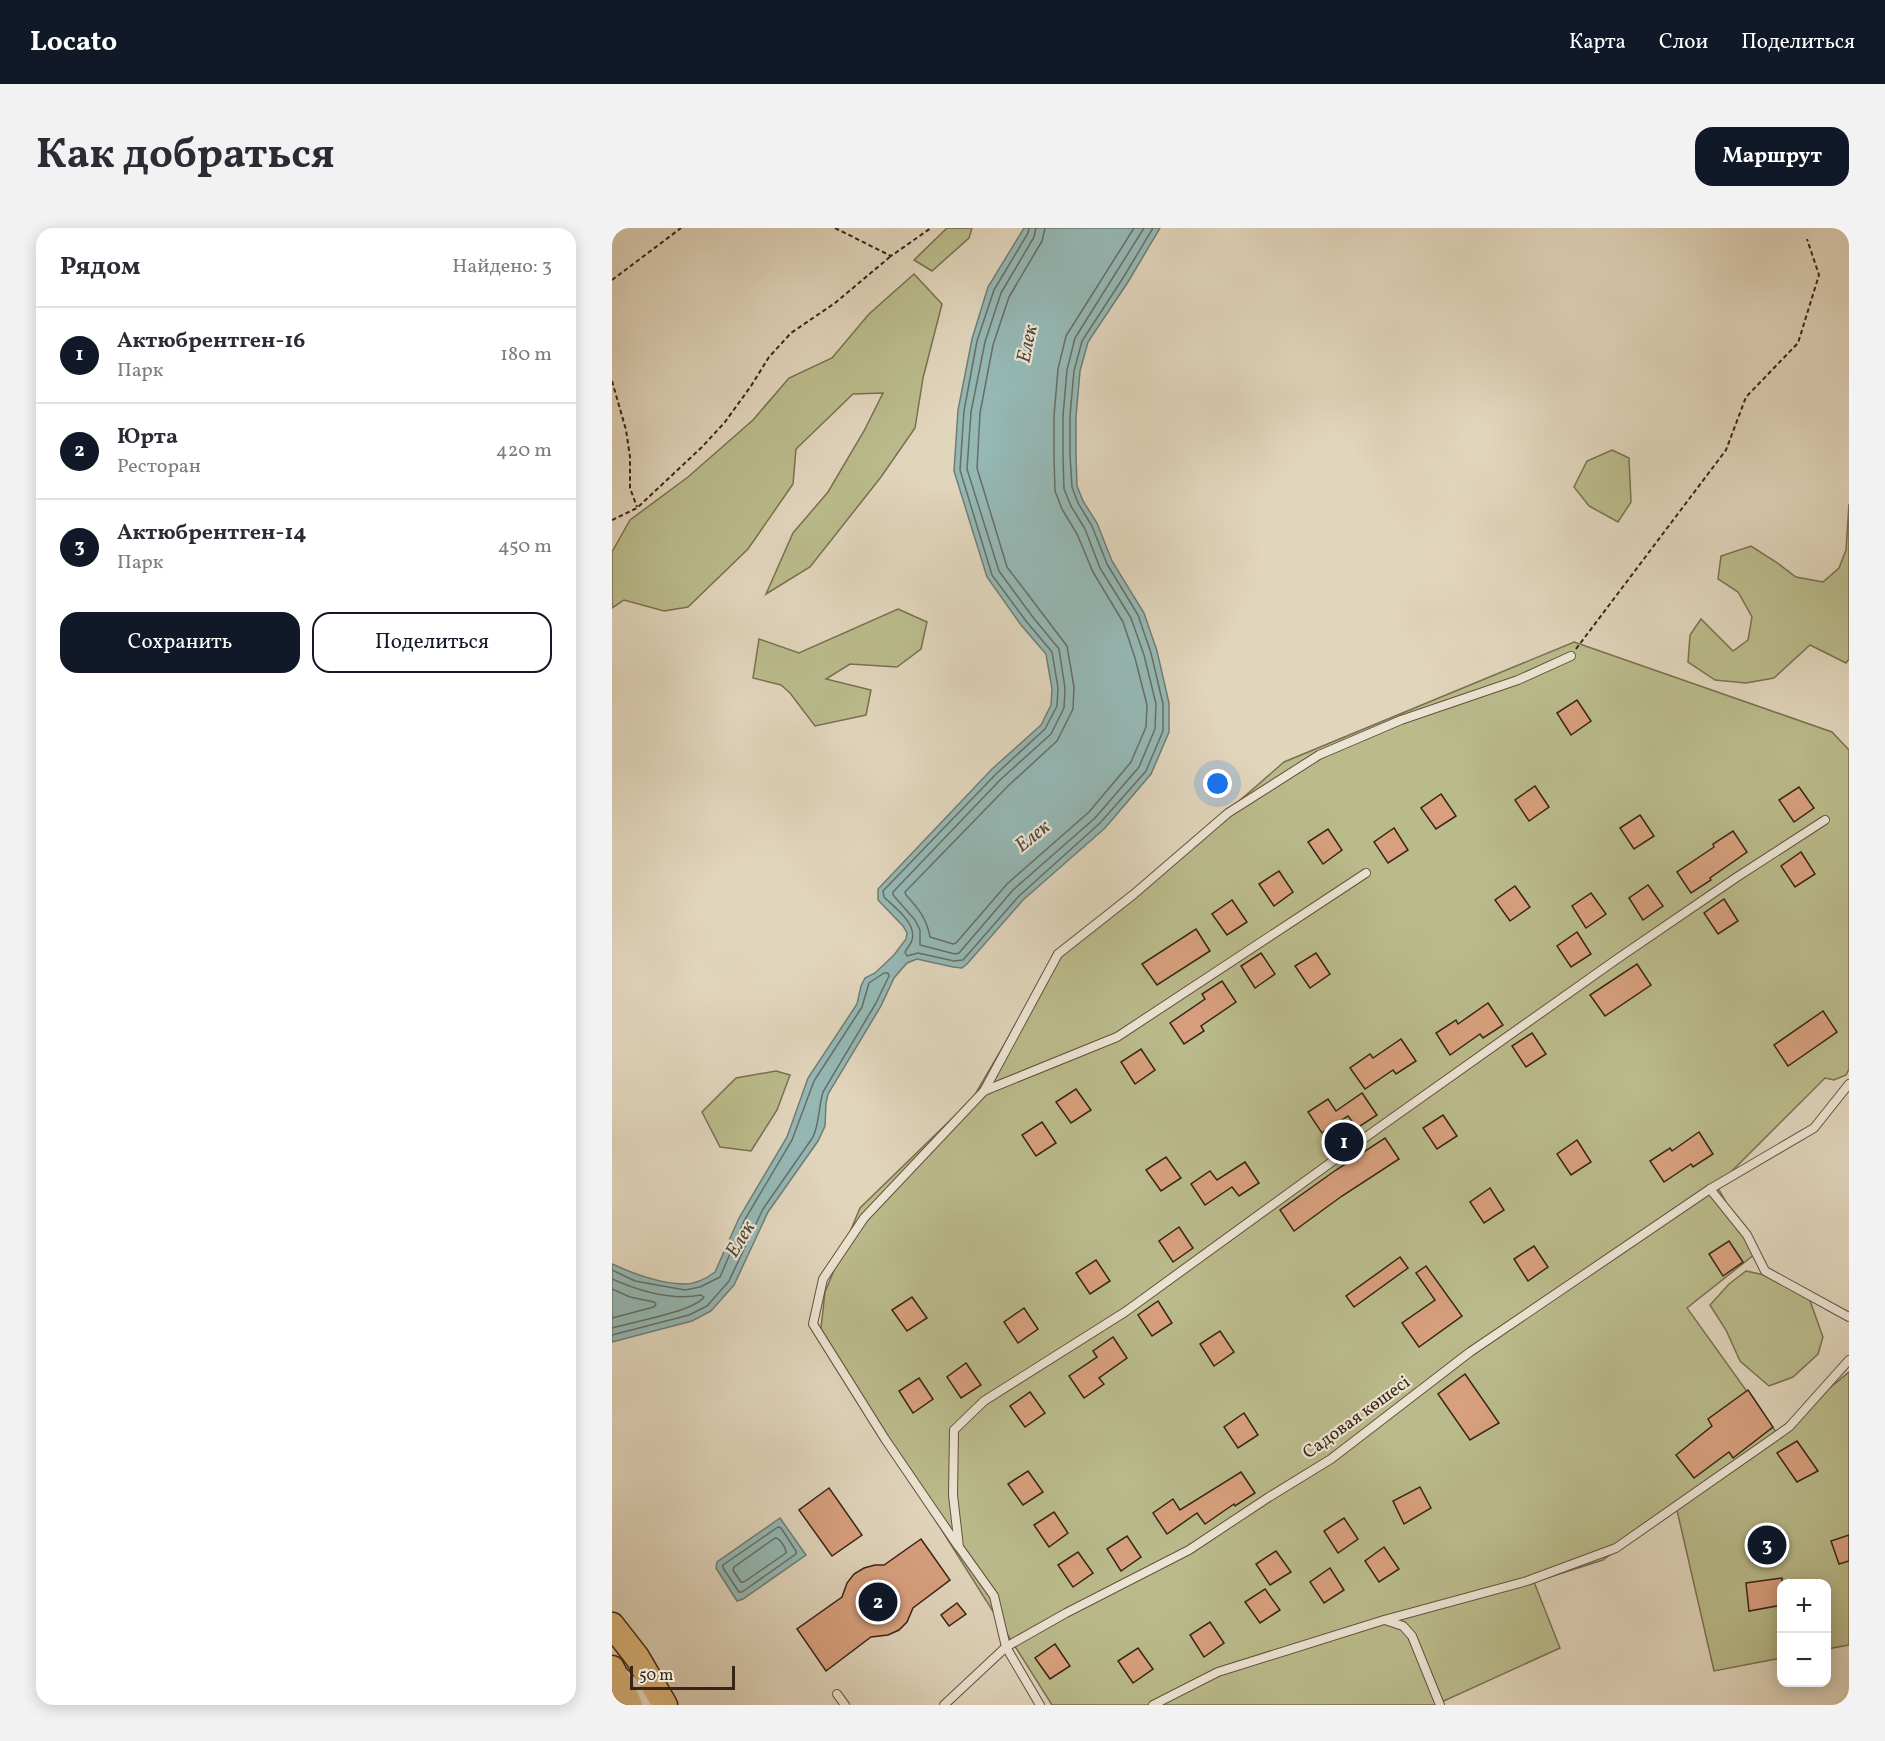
<!DOCTYPE html>
<html lang="ru">
<meta charset="utf-8">
<style>
body{margin:0;font-family:Vollkorn,serif;background:#f2f2f3;color:#2b2b33}
.controls{position:absolute;right:18px;bottom:18px;display:grid;overflow:hidden;border-radius:12px;box-shadow:0 3px 15px #0003}
.controls button{width:54px;height:54px;display:grid;place-items:center;padding:0;border:0;border-bottom:2px solid #e1e1e2;background:#fff;color:#2b2b33;font:30px sans-serif}
.scale{position:absolute;left:18px;bottom:15px;width:105px;box-sizing:border-box;padding-left:6px;border:3px solid #392515;border-top:0;font-size:16px;line-height:21px;white-space:nowrap;color:#392515;-webkit-text-stroke:4px #ece4d3;paint-order:stroke}
.you{position:absolute;left:606px;top:556px;width:21px;height:21px;margin:-15px;border:4px solid #fff;border-radius:50%;background:#1a73e8;box-shadow:0 0 0 9px #1a73e833}
.badge{display:grid;place-items:center;width:39px;height:39px;border-radius:50%;background:#111827;color:#fff;font-size:20px;font-weight:700}
.pin{position:absolute;translate:-50% -50%;border:3px solid #fff;box-shadow:0 2px 6px #0006}
.list{margin:0;padding:0;list-style:none}
h2{display:flex;justify-content:space-between;align-items:center;height:78px;margin:0;padding:0 24px;font-size:26px}
h2 small{font-size:20px;font-weight:400;color:#7c7c81}
.list li{display:grid;grid-template-columns:39px 1fr auto;gap:18px;align-items:center;box-sizing:border-box;height:96px;padding:0 24px;border-top:2px solid #e1e1e2}
.list b{display:block;font-size:22px;white-space:nowrap}
.list p{margin:0;font-size:20px;white-space:nowrap;color:#7c7c81}
.list em{font-size:20px;font-style:normal;color:#7c7c81}
.actions{display:flex;gap:12px;padding:18px 24px}
.actions a{flex:1;padding:14px 0;border:2px solid #111827;border-radius:18px;text-align:center;font-size:21px;color:#111827}
.actions .main{background:#111827;color:#fff}
.map{position:relative;flex:none;width:1237px;height:1477px;overflow:hidden;border-radius:18px}
header{display:flex;align-items:center;gap:36px;box-sizing:border-box;height:84px;padding:0 30px;background:#111827;color:#fff}
header strong{font-size:28px}
nav{display:flex;gap:33px;margin-inline-start:auto;font-size:21px}
.intro{display:flex;align-items:center;justify-content:space-between;box-sizing:border-box;height:144px;padding:0 36px}
h1{margin:0;font-size:42px}
.button{padding:15px 27px;border-radius:18px;background:#111827;color:#fff;font-size:21px;font-weight:700}
main{display:flex;gap:36px;padding:0 36px}
aside{flex:1;background:#fff;border-radius:18px;box-shadow:0 3px 15px #0003}
.map>svg:first-child{display:block}
.green{fill:#babb8b;stroke:#7a7050;stroke-width:1.5}
.water{fill:#95b8b5;stroke:#707d75;stroke-width:1.5}
.lines{fill:none;stroke-linecap:round;stroke-linejoin:round}
.shore{stroke:#676e65;stroke-width:1.5}
.building{fill:#d8a07e;stroke:#392515;stroke-width:1.5}
.service-casing{stroke:#63513f;stroke-width:10}
.tertiary-casing{stroke:#63513f;stroke-width:21}
.trunk-casing{stroke:#392515;stroke-width:27}
.path{stroke:#392515;stroke-width:2;stroke-dasharray:4.5 3;stroke-linecap:butt}
.service{stroke:#ece4d3;stroke-width:8}
.tertiary{stroke:#ece4d3;stroke-width:18}
.trunk{stroke:#e0ba7e;stroke-width:24}
.labels{text-anchor:middle;dominant-baseline:central;stroke-width:4.5;stroke-linejoin:round;paint-order:stroke}
.street-label{font-size:18px;fill:#392515;stroke:#ece4d3}
.water-label{font-size:20px;font-style:italic;fill:#504a3d;stroke:#ece4d3}
</style>
<header>
<strong>Locato</strong>
<nav><a>Карта</a><a>Слои</a><a>Поделиться</a></nav>
</header>
<div class="intro"><h1>Как добраться</h1><a class="button">Маршрут</a></div>
<main>
<aside>
<h2>Рядом<small>Найдено: 3</small></h2>
<ul class="list">
<li><span class="badge">1</span><div><b>Актюбрентген-16</b><p>Парк</p></div><em>180 m</em></li>
<li><span class="badge">2</span><div><b>Юрта</b><p>Ресторан</p></div><em>420 m</em></li>
<li><span class="badge">3</span><div><b>Актюбрентген-14</b><p>Парк</p></div><em>450 m</em></li>
</ul>
<div class="actions"><a class="main">Сохранить</a><a>Поделиться</a></div>
</aside>
<div class="map">
<svg width="1237" height="1477" viewBox="0 0 1237 1477">
<rect width="100%" height="100%" fill="#e1d5bc"/>
<filter id="stains"><feTurbulence type="fractalNoise" baseFrequency=".00333" numOctaves="4"/><feColorMatrix values="0 0 0 0 .2 0 0 0 0 .09 0 0 0 0 .02 0 0 0 .5 -.17"/></filter>
<radialGradient id="worn" r=".72"><stop offset=".6" stop-color="#630" stop-opacity="0"/><stop offset="1" stop-color="#630" stop-opacity=".3"/></radialGradient>
<!-- green -->
<g class="green">
<path d="M335,0H360L357,10L320,43L302,32Z"/>
<path d="M302,46L330,76L311,150L303,200L269,249L198,339L154,366L181,305L216,264L252,203L271,165L241,166L184,221L181,256L136,321L76,379L52,383L12,372L0,380V324L18,292L76,249L141,192L177,150L220,130L257,86Z"/>
<path d="M1000,222L1017,230L1019,274L1006,294L977,278L962,259L975,233Z"/>
<path d="M1237,276V431L1234,435L1198,417L1162,450L1134,455L1103,452L1076,434L1078,407L1089,391L1121,423L1136,412L1140,389L1126,364L1106,351L1109,328L1139,318L1164,334L1184,349L1211,354L1227,340L1234,322Z"/>
<path d="M286,381L315,394L309,421L285,439L238,436L214,451L259,462L254,487L203,498L178,465L169,457L141,450L147,411L187,425Z"/>
<path d="M962,414L1220,504L1237,522V841L1234,847L1222,852L1213,850L1105,958L1143,1026L1075,1080L1164,1204L1237,1144V1417L1215,1421L1214,1356H1170L1169,1430L1102,1443L1064,1278L991,1332L922,1354L948,1420L823,1477H440L208,1109L213,1064L248,980L361,870L440,735L672,534Z"/>
<path d="M164,843L178,847L165,882L139,923L108,919L90,884L124,850Z"/>
<path d="M1134,1043L1162,1049L1197,1070L1211,1109L1206,1126L1181,1149L1157,1158L1128,1133L1114,1102L1098,1077L1117,1056Z"/>
</g>
<!-- water -->
<g class="water">
<path d="M412,0H548L516,54L476,114L468,143L464,189V227L465,258L471,273L485,295L500,333L532,385L545,423L557,475V504L539,546L493,600L411,672L355,736L350,740L341,739L305,731L295,735L282,750L269,778L216,866L214,875L213,898L206,913L156,984L122,1057L99,1083L80,1093L0,1114V1036C22,1046 48,1056 73,1056C83,1056 95,1050 103,1044L127,990L175,909L196,850L245,776L249,758L253,750L263,745L282,727L294,711L295,705L291,698L266,672V661L380,541L429,497L439,477L440,461L434,426L409,397L375,349L342,243L346,182L360,111L376,59Z"/>
<path d="M168,1290L194,1327L131,1371L125,1373L104,1340L105,1334Z"/>
</g>
<g class="lines">
<!-- shore -->
<g class="shore">
<path d="M417,0L416,5L382,62L365,113L352,183L348,242L380,347L414,393L440,424L446,460L445,478L433,501L384,546L271,663L272,669C282,679 305,695 300,712C299,716 295,720 293,724L295,728L306,725L342,733L351,732L407,668L488,595L534,543L551,503V476L539,425L526,387L495,336L480,298L466,275L460,259L458,227V188L462,143L470,113L511,50L541,0"/>
<path d="M424,0L422,9L389,65L373,114L359,184L355,241L387,343L420,388L447,421L453,460L452,480L439,506L389,551L281,664V667L303,692L308,702V717L343,726L347,725L401,662L483,590L527,539L543,501L544,476L532,427L519,390L488,340L473,301L459,278L452,261L451,228V188L455,142L463,110L532,0"/>
<path d="M433,0L430,13L397,69L381,117L368,185L365,240L395,339L455,418L462,459L461,481L445,513L396,558L293,664L294,667C306,680 315,691 318,709L341,716L344,715L395,656L477,584L519,534L534,499L535,477L523,430L511,394L481,344L465,306L450,281L443,263L442,228V188L446,141L454,108L522,0"/>
<path d="M0,1042L23,1053L73,1062L88,1059L108,1049L132,993L180,912L202,853L250,779L257,755L272,745H276L277,748L264,775L211,864C206,881 208,893 201,909L151,981L117,1053L95,1078L77,1087L0,1107"/>
<path d="M0,1051C27,1063 59,1073 89,1067L92,1069C81,1084 20,1094 0,1100"/>
<path d="M0,1061L18,1069L42,1074L44,1076L42,1079L0,1090"/>
<path d="M166,1299L169,1300L184,1323V1326L130,1364H127L111,1340V1337Z"/>
<path d="M163,1310C168,1310 174,1320 174,1325L132,1354H129L121,1342L122,1339Z"/>
</g>
</g>
<!-- building -->
<g class="building">
<path d="M965,472L979,493L959,507L945,485Z"/>
<path d="M923,558L937,579L917,593L903,572Z"/>
<path d="M1187,559L1202,580L1182,594L1167,572Z"/>
<path d="M829,566L844,588L824,601L809,580Z"/>
<path d="M1028,587L1042,608L1022,621L1008,600Z"/>
<path d="M782,600L796,622L776,635L762,614Z"/>
<path d="M716,601L730,622L711,636L696,614Z"/>
<path d="M1121,603L1135,624L1098,650L1099,652L1079,665L1065,644L1102,619L1101,616Z"/>
<path d="M1189,624L1203,646L1183,659L1169,638Z"/>
<path d="M667,643L681,664L662,678L647,656Z"/>
<path d="M1036,657L1051,678L1031,692L1017,670Z"/>
<path d="M903,658L918,679L898,693L883,672Z"/>
<path d="M979,665L994,686L974,700L960,678Z"/>
<path d="M1112,671L1126,693L1106,706L1092,685Z"/>
<path d="M620,672L635,694L615,707L600,686Z"/>
<path d="M584,701L598,723L545,757L530,736Z"/>
<path d="M965,704L979,726L959,739L945,718Z"/>
<path d="M649,725L663,746L643,760L629,738Z"/>
<path d="M704,725L718,746L698,760L683,738Z"/>
<path d="M1025,736L1039,757L993,788L978,767Z"/>
<path d="M610,753L624,774L589,798L592,803L572,816L558,795L593,771L590,766Z"/>
<path d="M876,775L891,797L871,810L868,806L838,827L824,805L844,792L846,796Z"/>
<path d="M1211,783L1225,804L1176,838L1162,817Z"/>
<path d="M920,805L934,826L914,839L900,818Z"/>
<path d="M789,811L804,833L784,846L781,842L753,861L738,840L758,826L761,830Z"/>
<path d="M529,821L543,842L523,856L509,834Z"/>
<path d="M464,861L479,882L459,895L444,874Z"/>
<path d="M750,865L765,887L745,900L736,888L710,905L696,884L716,871L724,883Z"/>
<path d="M831,887L845,908L825,921L811,900Z"/>
<path d="M430,894L444,915L424,928L410,907Z"/>
<path d="M1087,904L1101,926L1081,939L1079,936L1052,954L1038,933L1058,920L1060,923Z"/>
<path d="M773,910L787,931L730,968L682,1003L668,982L724,942Z"/>
<path d="M965,912L979,934L959,947L945,926Z"/>
<path d="M554,929L569,950L549,963L534,942Z"/>
<path d="M633,934L647,955L627,968L620,959L593,977L579,956L598,943L605,952Z"/>
<path d="M878,960L892,982L872,995L858,974Z"/>
<path d="M567,999L581,1020L561,1034L547,1013Z"/>
<path d="M1117,1013L1131,1034L1111,1048L1097,1026Z"/>
<path d="M922,1018L936,1039L916,1053L902,1031Z"/>
<path d="M788,1029L796,1040L742,1079L734,1068Z"/>
<path d="M484,1032L498,1053L478,1066L464,1045Z"/>
<path d="M814,1038L850,1088L807,1119L790,1095L823,1072L804,1045Z"/>
<path d="M300,1069L315,1090L295,1103L280,1082Z"/>
<path d="M546,1073L560,1095L540,1108L526,1087Z"/>
<path d="M412,1080L426,1101L406,1115L392,1094Z"/>
<path d="M608,1103L622,1124L602,1138L588,1116Z"/>
<path d="M501,1109L515,1130L487,1150L492,1156L472,1170L457,1148L485,1129L481,1123Z"/>
<path d="M354,1135L369,1157L349,1170L335,1149Z"/>
<path d="M853,1146L887,1195L858,1212L826,1166Z"/>
<path d="M307,1150L321,1171L301,1185L287,1163Z"/>
<path d="M1136,1162L1161,1199L1121,1230L1117,1224L1082,1250L1064,1227L1100,1198L1096,1191Z"/>
<path d="M418,1164L433,1185L413,1199L398,1178Z"/>
<path d="M632,1185L646,1207L626,1220L612,1199Z"/>
<path d="M1185,1213L1206,1243L1185,1254L1165,1225Z"/>
<path d="M416,1243L431,1264L411,1277L396,1256Z"/>
<path d="M629,1244L643,1265L623,1278L622,1276L593,1296L585,1285L555,1306L541,1285L561,1271L568,1282Z"/>
<path d="M808,1259L819,1280L792,1296L781,1273Z"/>
<path d="M217,1260L250,1307L220,1328L187,1282Z"/>
<path d="M442,1284L456,1305L437,1319L422,1297Z"/>
<path d="M732,1290L746,1311L726,1325L712,1303Z"/>
<path d="M1237,1307V1333L1227,1336L1219,1313Z"/>
<path d="M515,1308L529,1329L509,1343L495,1321Z"/>
<path d="M309,1311L338,1352L301,1380L295,1394L287,1402L276,1407L259,1409L214,1443L185,1401L230,1369L235,1355L242,1346L252,1340L263,1337H272Z"/>
<path d="M772,1319L787,1341L767,1354L753,1333Z"/>
<path d="M664,1323L679,1344L658,1357L644,1336Z"/>
<path d="M466,1324L481,1345L461,1359L446,1337Z"/>
<path d="M718,1340L732,1362L712,1375L698,1354Z"/>
<path d="M1170,1350V1377L1137,1383L1134,1355Z"/>
<path d="M653,1361L668,1382L648,1395L633,1374Z"/>
<path d="M345,1375L354,1386L337,1398L329,1387Z"/>
<path d="M598,1394L612,1415L592,1429L578,1407Z"/>
<path d="M443,1416L458,1438L438,1451L423,1430Z"/>
<path d="M526,1420L541,1441L521,1455L506,1433Z"/>
</g>
<g class="lines">
<!-- service casing -->
<g class="service-casing">
<g id="service">
<path d="M1237,856L1202,900L1098,961L1135,1007L1153,1043L1237,1089"/>
<path d="M372,863L446,726L522,666L616,585L707,527L789,492L906,452L959,428"/>
<path d="M346,1318L273,1211L201,1096L211,1051L252,990L372,863L505,809L754,645"/>
<path d="M773,1392L791,1398L800,1408L828,1477"/>
<path d="M225,1466L233,1477"/>
<path d="M332,1477L394,1419L454,1385L577,1322L657,1269L719,1231L858,1124L1098,961"/>
<path d="M428,1477L394,1419L382,1368L347,1319L341,1267L342,1202L372,1173L513,1084L765,901L1005,731L1125,649L1213,592"/>
<path d="M541,1477L606,1444L772,1392L915,1353L1004,1320L1177,1199L1237,1132"/>
</g>
</g>
<!-- tertiary casing -->
<g class="tertiary-casing">
<path id="tertiary" d="M8,1448L39,1477"/>
</g>
<!-- trunk casing -->
<g class="trunk-casing">
<g id="trunk">
<path d="M0,1397L25,1429L53,1477"/>
<path d="M0,1440L18,1477"/>
</g>
</g>
<!-- path -->
<g class="path">
<path d="M223,0L279,28L319,0"/>
<path d="M0,52L69,0"/>
<path d="M0,153L14,202L18,229V260L25,279"/>
<path d="M0,292L25,280L90,219L113,194L139,158L157,129L179,105L223,75L279,28"/>
<path d="M964,421L1114,222L1134,169L1186,115L1207,47L1195,11"/>
</g>
<!-- service -->
<use href="#service" class="service"/>
<!-- tertiary -->
<use href="#tertiary" class="tertiary"/>
<!-- trunk -->
<use href="#trunk" class="trunk"/>
</g>
<g class="labels">
<!-- street labels -->
<g class="street-label">
<text transform="translate(745 1190) rotate(-36)">Садовая көшесі</text>
</g>
<!-- water labels -->
<g class="water-label">
<text transform="translate(416 116) rotate(-78)">Елек</text>
<text transform="translate(421 609) rotate(-39)">Елек</text>
<text transform="translate(129 1012) rotate(-59)">Елек</text>
</g>
</g>
<rect width="100%" height="100%" filter="url(#stains)"/>
<rect width="100%" height="100%" fill="url(#worn)"/>
</svg>
<div class="controls">
<button>+</button>
<button>−</button>
</div>
<div class="scale">50 m</div>
<div class="you"></div>
<div class="pin badge" style="left:732px;top:914px">1</div>
<div class="pin badge" style="left:266px;top:1374px">2</div>
<div class="pin badge" style="left:1155px;top:1317px">3</div>
</div>
</main>
